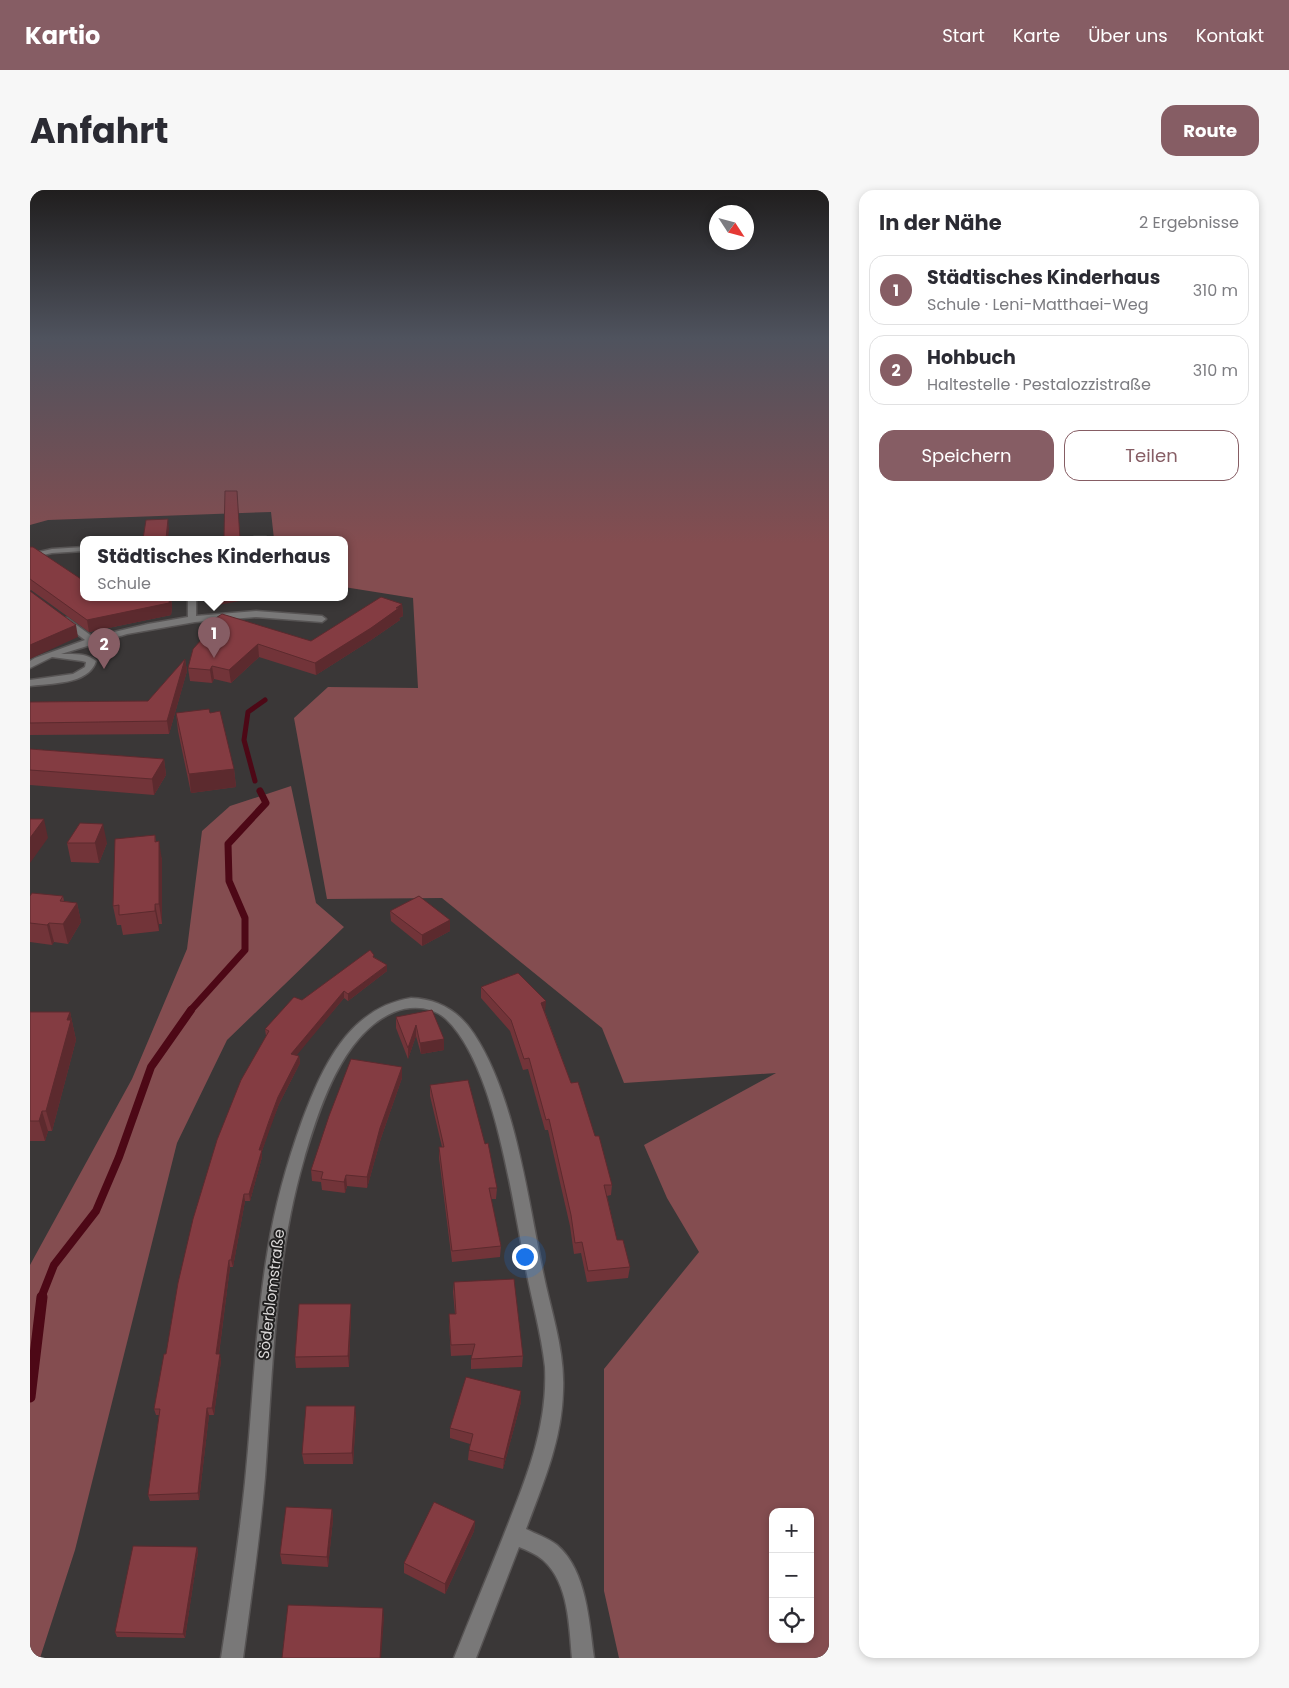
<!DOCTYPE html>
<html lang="de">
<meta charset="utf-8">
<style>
body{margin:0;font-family:Poppins,sans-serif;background:#f7f7f7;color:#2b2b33}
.controls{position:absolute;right:15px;bottom:15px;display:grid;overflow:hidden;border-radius:10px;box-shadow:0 2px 8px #0003}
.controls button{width:45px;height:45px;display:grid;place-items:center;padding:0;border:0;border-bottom:1px solid #e1e1e2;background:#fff;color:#2b2b33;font:25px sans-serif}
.compass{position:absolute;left:679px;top:15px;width:45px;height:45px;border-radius:50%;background:#fff;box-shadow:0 2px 8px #0003;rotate:126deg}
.you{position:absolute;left:494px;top:1066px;width:18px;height:18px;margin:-12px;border:4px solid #fff;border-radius:50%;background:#1a73e8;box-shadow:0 0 0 8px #1a73e833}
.badge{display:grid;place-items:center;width:32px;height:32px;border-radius:50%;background:#865d64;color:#fff;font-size:16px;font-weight:700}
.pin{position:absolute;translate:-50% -41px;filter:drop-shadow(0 1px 2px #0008)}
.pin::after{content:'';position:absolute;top:26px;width:18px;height:15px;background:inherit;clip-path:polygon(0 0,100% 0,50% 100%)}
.popup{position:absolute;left:50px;top:346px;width:268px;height:65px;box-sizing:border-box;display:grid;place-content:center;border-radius:10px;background:#fff;filter:drop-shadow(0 1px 4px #0005);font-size:16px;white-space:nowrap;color:#7c7c81}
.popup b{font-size:19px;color:#2b2b33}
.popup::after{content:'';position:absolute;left:50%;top:100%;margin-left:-10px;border:10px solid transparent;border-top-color:#fff}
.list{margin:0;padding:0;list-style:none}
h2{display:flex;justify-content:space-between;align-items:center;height:65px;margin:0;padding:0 20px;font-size:21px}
h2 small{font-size:16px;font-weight:400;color:#7c7c81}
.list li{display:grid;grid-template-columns:32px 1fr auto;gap:15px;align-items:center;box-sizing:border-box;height:70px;margin:0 10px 10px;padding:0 10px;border:1px solid #e1e1e2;border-radius:15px}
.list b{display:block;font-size:19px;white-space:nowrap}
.list p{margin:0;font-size:16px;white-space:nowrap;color:#7c7c81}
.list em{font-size:16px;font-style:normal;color:#7c7c81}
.actions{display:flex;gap:10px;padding:15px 20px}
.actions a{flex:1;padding:11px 0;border:1px solid #865d64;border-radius:15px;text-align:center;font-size:18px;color:#865d64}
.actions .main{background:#865d64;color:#fff}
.icon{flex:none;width:28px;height:28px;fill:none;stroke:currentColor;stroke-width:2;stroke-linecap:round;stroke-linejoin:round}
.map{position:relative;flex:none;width:799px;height:1468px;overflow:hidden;border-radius:15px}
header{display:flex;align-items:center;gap:30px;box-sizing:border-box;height:70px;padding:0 25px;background:#865d64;color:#fff}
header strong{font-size:24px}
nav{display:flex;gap:28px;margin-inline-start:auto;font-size:18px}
.intro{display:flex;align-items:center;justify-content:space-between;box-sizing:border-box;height:120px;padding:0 30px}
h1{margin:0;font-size:35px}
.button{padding:12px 22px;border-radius:15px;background:#865d64;color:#fff;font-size:18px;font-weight:700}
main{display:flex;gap:30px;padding:0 30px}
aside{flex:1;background:#fff;border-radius:15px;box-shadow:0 2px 8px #0003}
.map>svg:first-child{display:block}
.green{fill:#844d50;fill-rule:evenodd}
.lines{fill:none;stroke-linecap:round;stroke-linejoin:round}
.stream-far3{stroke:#4d0816;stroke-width:5}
.stream-far2{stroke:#4d0816;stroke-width:7}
.stream-far1{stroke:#4d0816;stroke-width:8}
.stream{stroke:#4d0816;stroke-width:11}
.minor-casing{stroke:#575454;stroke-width:3}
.minor{fill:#797878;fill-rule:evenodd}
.wall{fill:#723439}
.shaded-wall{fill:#5c2a2e}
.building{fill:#843c42;stroke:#5c2a2e}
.labels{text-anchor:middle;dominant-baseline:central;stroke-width:4;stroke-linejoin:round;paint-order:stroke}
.near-street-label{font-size:15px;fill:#dad8d8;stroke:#201f1f}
</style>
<header>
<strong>Kartio</strong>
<nav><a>Start</a><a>Karte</a><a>Über uns</a><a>Kontakt</a></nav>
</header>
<div class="intro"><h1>Anfahrt</h1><a class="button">Route</a></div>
<main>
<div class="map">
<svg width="799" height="1468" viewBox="0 0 799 1468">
<rect width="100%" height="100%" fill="#3a3737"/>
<!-- green -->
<g class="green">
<path d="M0,148H799V1468H589L574,1401V1179L669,1062L637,1008L614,955L746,883L594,893L572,838L412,708L297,709L264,528L298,497L388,498L383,408L314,397V349H244L241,322L18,330L0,335ZM743,1322H780V1449H743Z"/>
<path d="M261,596L286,713L314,737L197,850L147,953L45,1360L10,1468H0V1075L102,889L157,759L172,641L200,616Z"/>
</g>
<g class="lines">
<!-- stream-far3 -->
<path class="stream-far3" d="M225,591L214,550L218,522L235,510"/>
<!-- stream-far2 -->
<path class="stream-far2" d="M160,821L215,760V728L199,691L198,654L236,613L230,601"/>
<!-- stream-far1 -->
<path class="stream-far1" d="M11,1108L24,1075L66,1021L89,967L121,877L161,820"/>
<!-- stream -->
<path class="stream" d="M0,1207L12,1107"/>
<!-- minor casing -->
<g class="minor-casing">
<g id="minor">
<path d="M224,347H236L240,349H223Z"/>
<path d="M54,357V361L22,363L0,368V364L22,359Z"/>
<path d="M158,407H166V426L226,421L292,426L296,429L292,432L226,427L165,432L97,444L31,464C43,464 57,463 66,471C59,495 20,493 0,496V490L43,484L55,477L56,472L52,471L22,467L0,478V471L5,468L55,450L31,432V428H37L63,447L118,434L158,427Z"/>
<path d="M381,808C408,809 429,821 444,844C485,906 498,1009 513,1082C521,1122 535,1160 533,1201C532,1250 513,1294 496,1339C506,1344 518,1348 527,1355C557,1381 559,1432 564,1468H542C539,1436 539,1393 513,1370C506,1364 497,1360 489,1357L446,1468H424C440,1428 457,1387 473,1347C495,1291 518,1238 515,1177C511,1140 500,1105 494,1068C481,1004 464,874 416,829C402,816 381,815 364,822C312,844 289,919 274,969C244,1072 243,1180 235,1287C230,1347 221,1408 213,1468H191C200,1409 209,1351 215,1292C223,1214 225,1136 238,1059C245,1015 257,973 272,931C292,878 318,818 381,808Z"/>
</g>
</g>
<!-- minor -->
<use href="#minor" class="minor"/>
</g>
<!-- wall -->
<g class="wall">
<path d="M0,357L54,407H141L142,418L141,425L59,442L1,400L0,401Z"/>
<path d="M372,414L373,426L369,428L370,430L341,450L286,485L229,467L201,493L184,489L182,493L160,491L158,478L173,448L172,437L281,451Z"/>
<path d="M155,469L157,481L139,544L0,545V512L118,511Z"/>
<path d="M146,523L204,579L206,597L161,603L148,541Z"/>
<path d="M0,559L134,569L136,585L124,605L0,595Z"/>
<path d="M125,645L126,651L132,670V734H129V741L93,745L91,735H87L83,716Z"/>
<path d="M37,653H77L69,673L41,672Z"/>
<path d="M0,706H33L34,711L47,713L51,732L38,754L24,752L22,755L0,752Z"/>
<path d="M360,721L420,741L392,756L361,731Z"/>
<path d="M344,767L357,775V781L318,811L314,808L266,865L269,866L270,873L249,914L240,937L232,961V967L220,1011H215L203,1077H200L189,1164L191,1170L184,1225H179L169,1310L120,1311L118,1305L129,1225H126L124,1219L136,1164L236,846L235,839L272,810Z"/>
<path d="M451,797L515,822L541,893L565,946L582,995L581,1005L577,1006L587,1050L600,1077L598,1088L557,1092L551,1063L544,1064L540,1036L518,940H515L498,879L493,880L480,841L451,808Z"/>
<path d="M0,822H40L46,850L22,941H18L15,951H0Z"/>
<path d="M366,827L414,849V860L391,864L386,846L378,869L366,838Z"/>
<path d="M372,877V888L351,948L337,998L317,996L315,1003L292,1000L291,992L282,991L281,980Z"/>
<path d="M400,895L467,998L466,1009H461L471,1056L470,1067L422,1072L409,968V957H412L400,906Z"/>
<path d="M424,1092L493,1166L492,1177L441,1179V1169L442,1165L421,1166L419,1135V1124H425L423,1102Z"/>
<path d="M321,1114V1124L319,1177L266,1178L265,1167Z"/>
<path d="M491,1201V1212L473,1279L438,1270L439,1260L440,1254L420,1248V1238Z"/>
<path d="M326,1226L323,1274H274L272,1264Z"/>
<path d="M302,1319L303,1329L298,1377L252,1374L250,1364Z"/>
<path d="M445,1331L444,1341L415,1404L374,1383V1373Z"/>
<path d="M167,1357L168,1362L155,1448L87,1447L85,1442Z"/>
</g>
<!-- shaded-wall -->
<g class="shaded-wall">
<path d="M138,329L139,340L138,349H136Z"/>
<path d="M141,407L142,418L141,425L59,442L57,430Z"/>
<path d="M188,407H218L219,409L189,415Z"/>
<path d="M372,414L373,426L369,428L370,430L341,450L286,485L285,473Z"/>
<path d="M46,435L48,447L0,469V455Z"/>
<path d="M228,454L229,467L201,493L199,480Z"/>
<path d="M155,469L157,481L139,544L137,531Z"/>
<path d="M182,476L184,489L182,493L180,480Z"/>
<path d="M134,569L136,585L124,605L122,589Z"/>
<path d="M204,579L206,597L161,603L159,584Z"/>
<path d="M14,629L18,648L0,673V648Z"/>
<path d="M73,634L77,653L69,673L65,653Z"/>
<path d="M129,651L132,670V734L129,714Z"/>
<path d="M47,713L51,732L38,754L33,734Z"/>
<path d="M125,714L129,734V741L125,721Z"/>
<path d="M420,730V741L392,756V745Z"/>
<path d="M19,733L24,752L22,755L17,735Z"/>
<path d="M357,775V781L318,811V804Z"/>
<path d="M314,801V808L262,871L261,864Z"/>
<path d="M516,811L515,822L511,813Z"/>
<path d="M40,822L46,850L22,941L16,921L37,830Z"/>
<path d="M386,835V846L378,869V858Z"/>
<path d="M414,849V860L391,864L390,853Z"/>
<path d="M269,866L270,873L249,914L232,961V967L220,1011L219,1004L229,960L248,907Z"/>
<path d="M372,877V888L351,948L337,998V987L350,938Z"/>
<path d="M12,921L18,941L15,951L9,931Z"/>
<path d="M316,985L317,996L315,1003L314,992Z"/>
<path d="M214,1004L215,1011L203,1077L201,1070Z"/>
<path d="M199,1070L200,1077L188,1171L186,1164Z"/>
<path d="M321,1114V1124L319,1177L318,1166Z"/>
<path d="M190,1164L191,1170L184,1225L182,1218Z"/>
<path d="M491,1201V1212L473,1279L474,1269Z"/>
<path d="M325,1216L326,1226L323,1274L322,1263Z"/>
<path d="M177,1218L179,1225L169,1310L168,1303Z"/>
<path d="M302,1319L303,1329L298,1377L297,1367Z"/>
<path d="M445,1331L444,1341L415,1404V1394Z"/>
<path d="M167,1357L168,1362L155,1448L153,1444Z"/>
<path d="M353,1418L354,1428L351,1468H350Z"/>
</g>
<!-- building -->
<g class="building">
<path d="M195,301H207L210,349H186V348L194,347Z"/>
<path d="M138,329L136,349H113L116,330Z"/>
<path d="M0,357H3L54,391V407H140L139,413L57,430L0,389Z"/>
<path d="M0,401L46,435L0,455Z"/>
<path d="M351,407L372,414L366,418H369L341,438L285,473L228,454L199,480L182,476L180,480L158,478L163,459L181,439L172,437L192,424L281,451Z"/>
<path d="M155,469L137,531L0,533V512L118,511Z"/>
<path d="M179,519L180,523L190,521L204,579L159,584L146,523Z"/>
<path d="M0,559L134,569L122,589L0,580Z"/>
<path d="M0,629H14L0,648Z"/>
<path d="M50,633L73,634L65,653H37Z"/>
<path d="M125,645V652L129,651V714H125V721L89,725V715L83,716L85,649Z"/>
<path d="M2,703L33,706L30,711L47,713L33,734L19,733L17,735L0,733V706Z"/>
<path d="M389,706L420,730L392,745L360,721Z"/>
<path d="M340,760L344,765L343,767L357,775L318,804L314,801L261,864L269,866L248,907L239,931L229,960H232L219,1004H214L201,1070H199L186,1164H190L182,1218H177L168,1303L118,1305L130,1219H124L134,1164H136L148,1093L163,1029L187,950L211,890L239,841L235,839L264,807L272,810Z"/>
<path d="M488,783L516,811L511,813L541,893L548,892L565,946H569L582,995H574L587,1050H593L600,1077L558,1081L552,1052L545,1053L541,1025L519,929L516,930L499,868L494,869L481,830L451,797Z"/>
<path d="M402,820L414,849L390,853L386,835L378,858L366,827Z"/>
<path d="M0,822H40L37,830H41L16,921H12L9,931H0Z"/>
<path d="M321,869L372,877L350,938L337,987L316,985L314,992L291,989L293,982L281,980L299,926Z"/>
<path d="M438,890L455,954L458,953L467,998H459L471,1056L422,1061L409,957H414L400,895Z"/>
<path d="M484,1089L493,1166L441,1169L445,1154L421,1155L419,1124H426L424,1092Z"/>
<path d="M269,1114H321L318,1166L265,1167Z"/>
<path d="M436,1187L491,1201L474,1269L439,1260L443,1244L420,1238Z"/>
<path d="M276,1216H325L322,1263L272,1264Z"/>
<path d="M404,1312L445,1331L415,1394L374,1373Z"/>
<path d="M256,1317L302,1319L297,1367L250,1364Z"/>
<path d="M103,1356L167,1357L153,1444L85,1442Z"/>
<path d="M258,1415L353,1418L350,1468H252Z"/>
</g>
<!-- sky -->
<linearGradient id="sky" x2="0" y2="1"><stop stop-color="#201e1e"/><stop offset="0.42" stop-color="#4f535e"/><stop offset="1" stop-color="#4f535e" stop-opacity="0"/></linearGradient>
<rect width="799" height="354" fill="url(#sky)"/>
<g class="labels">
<!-- near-street labels -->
<g class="near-street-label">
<text transform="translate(241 1104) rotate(-83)">Söderblomstraße</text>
</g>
</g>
</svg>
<div class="controls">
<button>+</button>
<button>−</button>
<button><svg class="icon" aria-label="locate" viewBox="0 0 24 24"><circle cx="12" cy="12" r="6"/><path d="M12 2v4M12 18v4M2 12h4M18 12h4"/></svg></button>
</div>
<svg class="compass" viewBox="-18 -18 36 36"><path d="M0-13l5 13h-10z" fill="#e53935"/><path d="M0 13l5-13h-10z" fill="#7c7c81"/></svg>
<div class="you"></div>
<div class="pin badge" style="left:184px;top:468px">1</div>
<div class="popup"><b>Städtisches Kinderhaus</b>Schule</div>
<div class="pin badge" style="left:74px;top:479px">2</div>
</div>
<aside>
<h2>In der Nähe<small>2 Ergebnisse</small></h2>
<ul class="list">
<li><span class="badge">1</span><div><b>Städtisches Kinderhaus</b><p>Schule · Leni-Matthaei-Weg</p></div><em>310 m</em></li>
<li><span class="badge">2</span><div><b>Hohbuch</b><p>Haltestelle · Pestalozzistraße</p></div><em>310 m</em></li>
</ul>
<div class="actions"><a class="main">Speichern</a><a>Teilen</a></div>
</aside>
</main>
